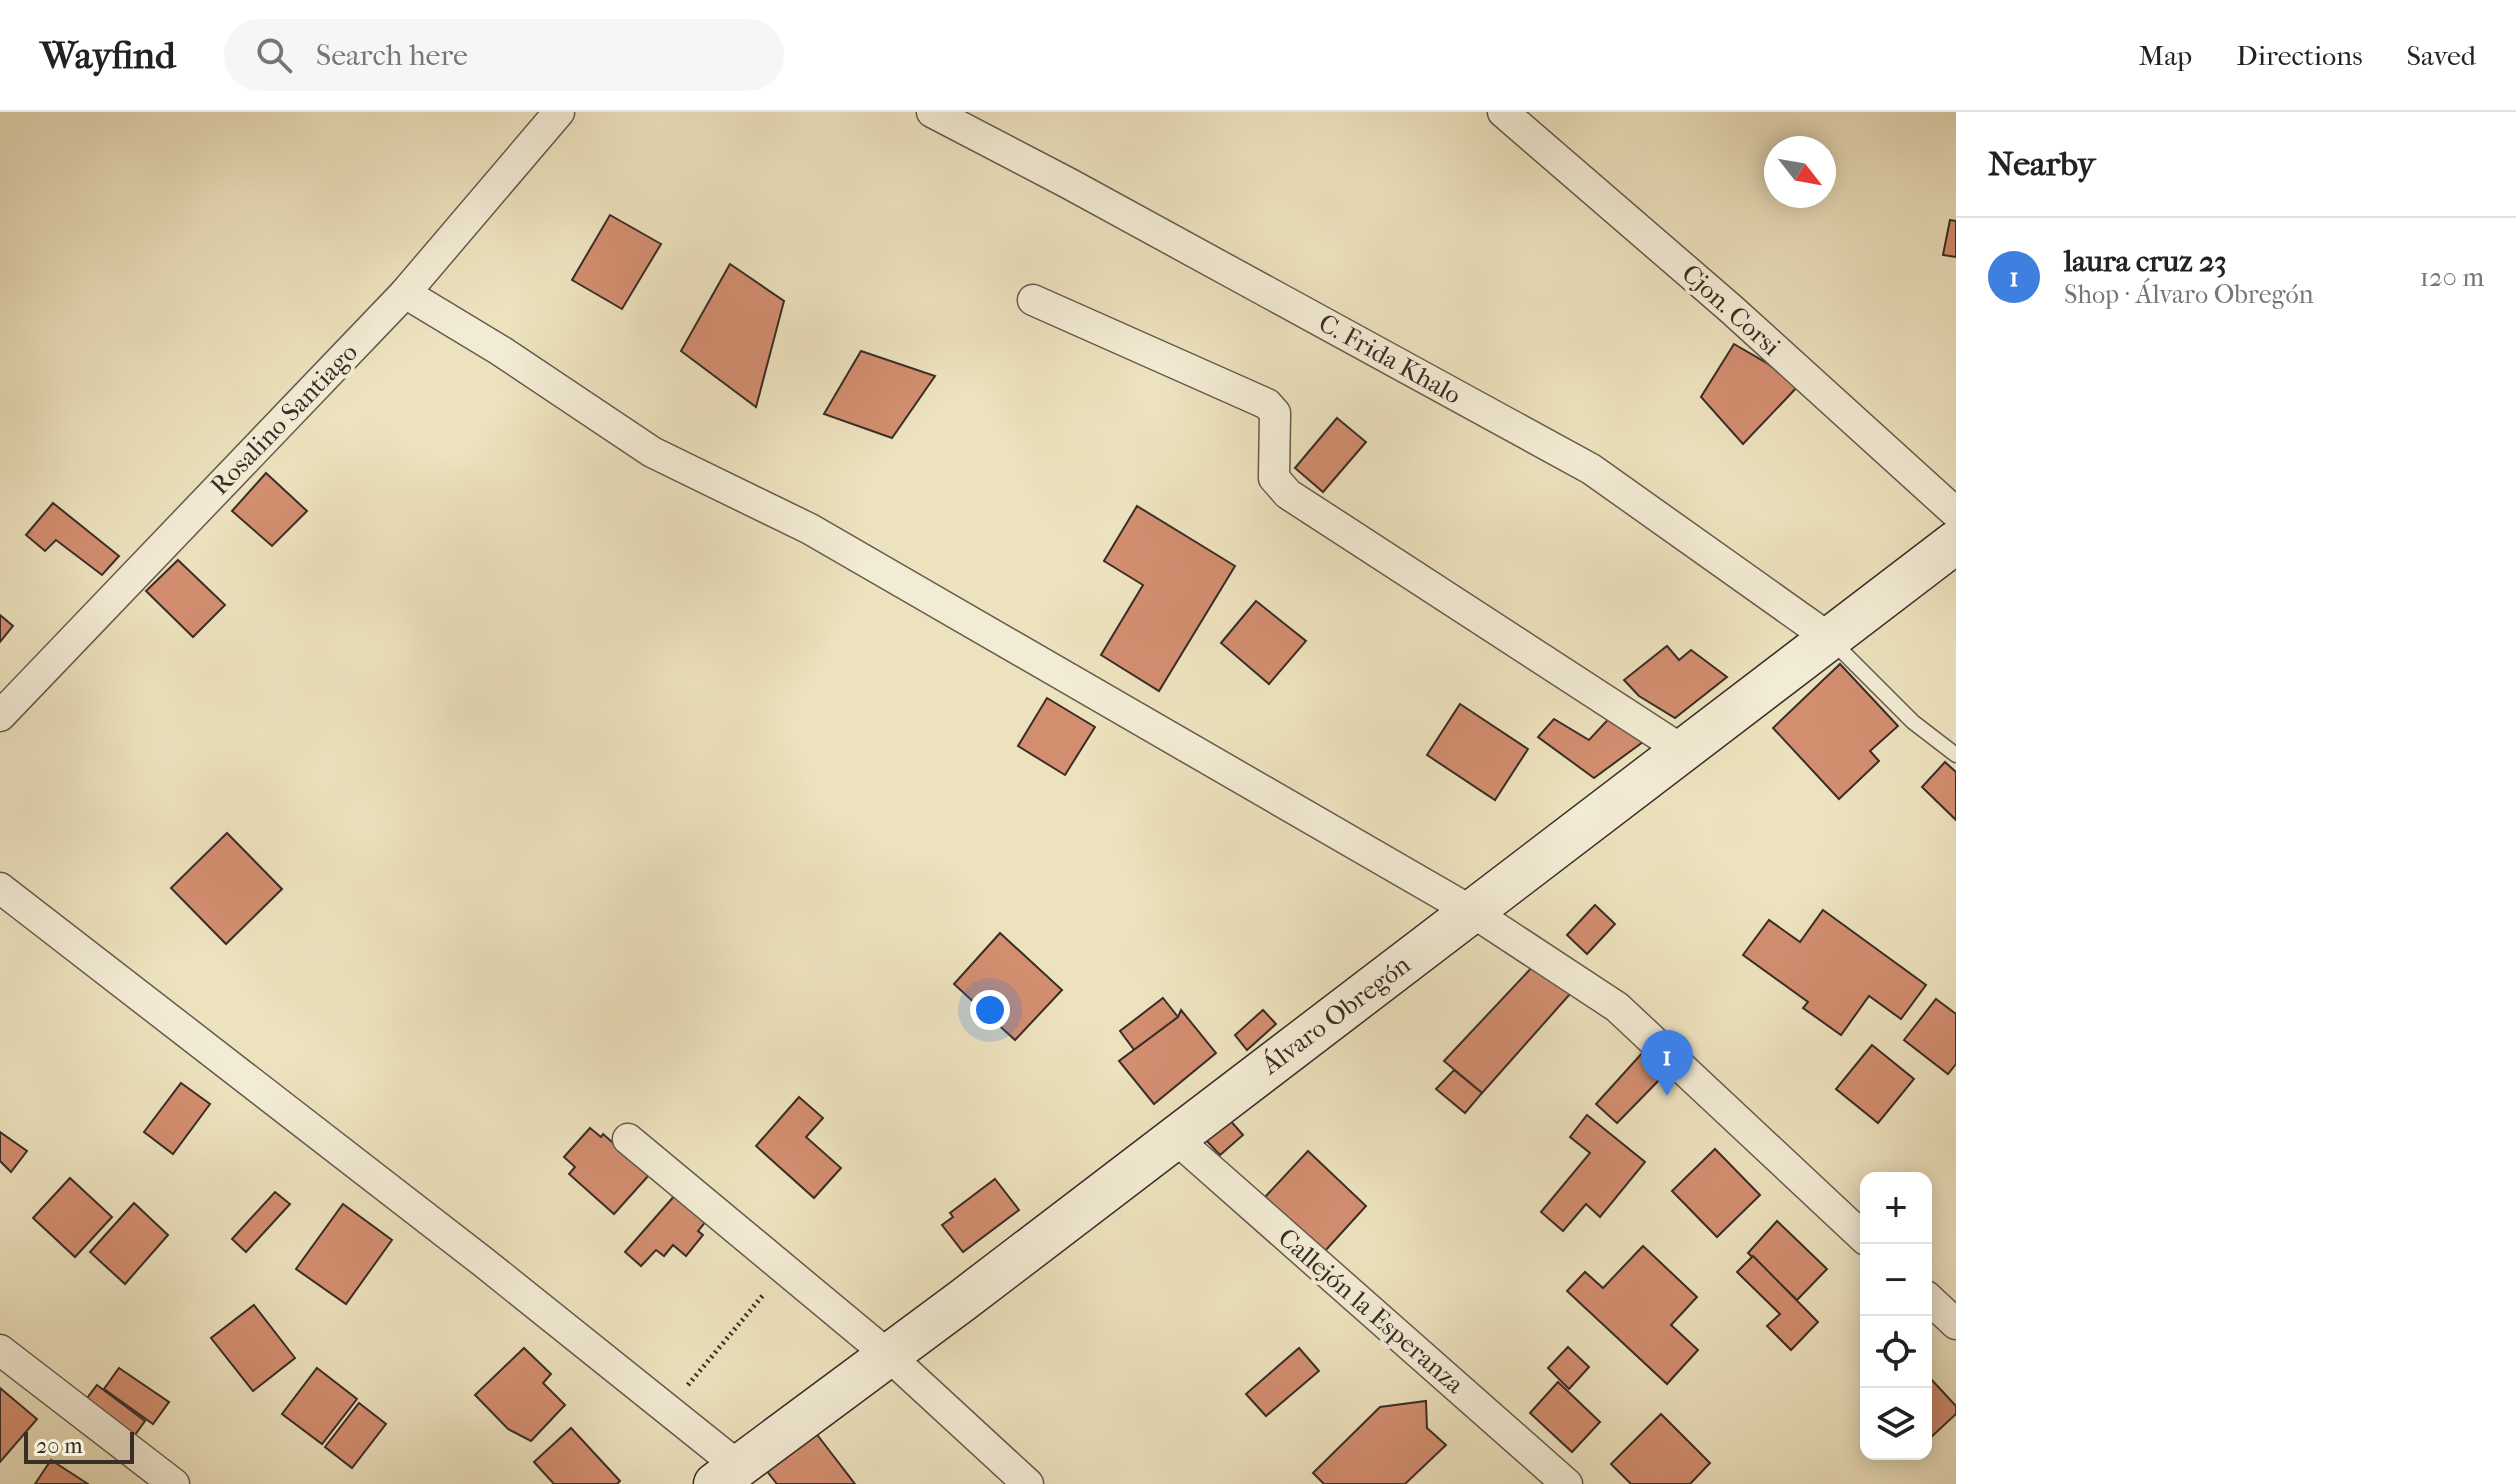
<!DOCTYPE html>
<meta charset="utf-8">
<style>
body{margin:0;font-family:"IM FELL French Canon",serif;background:#f6f6f6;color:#222}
.controls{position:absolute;right:24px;bottom:24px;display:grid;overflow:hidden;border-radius:16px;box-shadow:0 4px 20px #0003}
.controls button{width:72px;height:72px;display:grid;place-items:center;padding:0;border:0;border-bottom:2px solid #e0e0e0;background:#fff;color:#222;font:40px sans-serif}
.compass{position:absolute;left:1764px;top:24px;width:72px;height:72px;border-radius:50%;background:#fff;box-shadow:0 4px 20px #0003;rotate:121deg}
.scale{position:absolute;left:24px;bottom:20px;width:110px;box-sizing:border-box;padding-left:8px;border:4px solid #392d27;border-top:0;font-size:22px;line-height:28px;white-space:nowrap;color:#392d27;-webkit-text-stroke:6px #f3ecd5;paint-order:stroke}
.you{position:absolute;left:990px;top:898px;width:28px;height:28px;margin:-20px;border:6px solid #fff;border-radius:50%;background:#1a73e8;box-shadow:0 0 0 12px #1a73e833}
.badge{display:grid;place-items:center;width:52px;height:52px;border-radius:50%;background:#8f2418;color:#fff;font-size:26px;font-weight:700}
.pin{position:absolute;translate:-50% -66px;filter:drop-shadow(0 2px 4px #0008)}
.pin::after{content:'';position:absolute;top:42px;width:28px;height:24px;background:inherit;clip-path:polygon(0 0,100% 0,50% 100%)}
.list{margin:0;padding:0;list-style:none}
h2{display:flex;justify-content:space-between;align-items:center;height:104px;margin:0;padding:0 32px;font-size:34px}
h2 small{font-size:26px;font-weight:400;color:#767676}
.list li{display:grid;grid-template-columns:52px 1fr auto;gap:24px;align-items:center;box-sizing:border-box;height:120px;padding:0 32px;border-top:2px solid #e0e0e0}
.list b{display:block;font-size:30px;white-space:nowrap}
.list p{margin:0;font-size:26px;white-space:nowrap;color:#767676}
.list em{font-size:26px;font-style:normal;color:#767676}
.icon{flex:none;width:44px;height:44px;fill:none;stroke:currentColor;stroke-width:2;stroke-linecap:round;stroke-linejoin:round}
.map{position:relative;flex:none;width:1956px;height:1372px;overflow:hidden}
header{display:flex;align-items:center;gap:48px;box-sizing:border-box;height:112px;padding:0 40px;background:#fff;border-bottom:2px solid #e0e0e0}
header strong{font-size:38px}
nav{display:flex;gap:44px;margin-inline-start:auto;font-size:28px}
.search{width:560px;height:72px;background:#f6f6f6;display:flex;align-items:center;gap:20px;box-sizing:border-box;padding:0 28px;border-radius:44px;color:#767676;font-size:30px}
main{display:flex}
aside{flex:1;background:#fff}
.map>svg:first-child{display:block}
.building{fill:#d38e70;stroke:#392d27;stroke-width:2}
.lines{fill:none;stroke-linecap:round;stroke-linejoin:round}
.lane-casing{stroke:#665a4d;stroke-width:17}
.street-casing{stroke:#665a4d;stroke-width:33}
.secondary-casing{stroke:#392d27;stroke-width:45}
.path{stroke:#392d27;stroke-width:5;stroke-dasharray:2 4;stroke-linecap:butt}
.lane{stroke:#f3ecd5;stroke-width:14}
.street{stroke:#f3ecd5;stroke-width:30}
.secondary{stroke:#f3ecd5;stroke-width:42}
.labels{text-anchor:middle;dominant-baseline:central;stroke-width:8;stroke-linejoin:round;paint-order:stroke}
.street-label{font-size:26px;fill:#392d27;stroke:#f3ecd5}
</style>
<header>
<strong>Wayfind</strong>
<div class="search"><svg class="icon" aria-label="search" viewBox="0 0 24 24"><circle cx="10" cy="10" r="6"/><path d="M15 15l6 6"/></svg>Search here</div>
<nav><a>Map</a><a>Directions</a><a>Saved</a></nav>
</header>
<main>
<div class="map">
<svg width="1956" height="1372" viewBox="0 0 1956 1372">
<rect width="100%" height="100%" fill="#ede2be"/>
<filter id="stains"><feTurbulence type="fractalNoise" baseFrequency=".0025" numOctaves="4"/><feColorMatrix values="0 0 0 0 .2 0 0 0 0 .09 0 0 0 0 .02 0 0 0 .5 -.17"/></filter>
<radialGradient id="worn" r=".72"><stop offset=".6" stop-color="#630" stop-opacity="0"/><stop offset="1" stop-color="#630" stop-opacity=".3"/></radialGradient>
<!-- building -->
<g class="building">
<path d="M610,103L661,132L622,197L572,168Z"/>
<path d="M1950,108L1956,109V145L1943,143Z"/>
<path d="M730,152L784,189L756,295L681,239Z"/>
<path d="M1734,232L1801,271L1743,332L1701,285Z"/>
<path d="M861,239L935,264L892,326L824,302Z"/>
<path d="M1337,306L1366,330L1323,380L1295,356Z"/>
<path d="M266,361L307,399L272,434L232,399Z"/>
<path d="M53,391L119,444L102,463L56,428L45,439L26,423Z"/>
<path d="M1137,394L1235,454L1159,579L1101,543L1143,473L1104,449Z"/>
<path d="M178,448L225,493L193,525L146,479Z"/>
<path d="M1256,489L1306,529L1269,572L1221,531Z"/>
<path d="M0,503L13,514L0,530Z"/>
<path d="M1667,534L1679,548L1691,538L1727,565L1675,606L1639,584L1624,568Z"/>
<path d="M1840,552L1898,614L1870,639L1879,649L1839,687L1773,616Z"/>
<path d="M1047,586L1095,615L1065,663L1018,634Z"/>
<path d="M1460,592L1528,637L1495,688L1427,643Z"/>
<path d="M1614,601L1647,627L1594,666L1538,625L1554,607L1589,628Z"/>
<path d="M1945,650L1956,660V708L1922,675Z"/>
<path d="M227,721L282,777L226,832L171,776Z"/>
<path d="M1595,793L1615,812L1587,842L1567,823Z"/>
<path d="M1823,798L1926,873L1901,907L1869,884L1841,923L1803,896L1808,890L1743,843L1769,808L1800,830Z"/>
<path d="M1000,821L1062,878L1015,928L954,872Z"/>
<path d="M1536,851L1570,882L1482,981L1444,949Z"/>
<path d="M1163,886L1178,905L1135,939L1120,919Z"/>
<path d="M1936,887L1956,902V952L1948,962L1904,928Z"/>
<path d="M1181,898L1216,941L1154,992L1119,949L1178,905Z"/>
<path d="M1263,898L1276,912L1247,938L1235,923Z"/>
<path d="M1872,933L1914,967L1878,1011L1836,977Z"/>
<path d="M1644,939L1667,960L1617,1011L1596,992Z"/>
<path d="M1454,958L1482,981L1465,1001L1436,977Z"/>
<path d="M181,971L210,992L173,1042L144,1020Z"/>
<path d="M799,985L823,1006L806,1025L841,1056L814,1086L756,1034Z"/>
<path d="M1587,1003L1645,1050L1600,1105L1586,1092L1563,1119L1541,1100L1590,1041L1570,1025Z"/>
<path d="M1228,1006L1243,1023L1220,1043L1205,1027Z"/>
<path d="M590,1016L601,1025L603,1022L649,1063L614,1102L569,1062L575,1055L564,1045Z"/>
<path d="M0,1020L27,1039L11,1060L0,1049Z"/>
<path d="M1715,1037L1760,1083L1717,1125L1672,1079Z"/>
<path d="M1308,1039L1366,1094L1324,1140L1265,1085Z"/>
<path d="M70,1066L112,1105L75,1145L33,1106Z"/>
<path d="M995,1067L1019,1098L963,1140L942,1113L953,1105L950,1101Z"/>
<path d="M275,1080L290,1092L246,1140L232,1127Z"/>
<path d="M676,1082L707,1108L698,1119L703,1123L686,1144L673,1133L664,1144L656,1138L641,1154L625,1140Z"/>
<path d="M134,1091L168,1123L125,1172L90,1140Z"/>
<path d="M343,1092L392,1128L346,1192L296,1157Z"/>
<path d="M1777,1109L1827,1157L1797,1188L1748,1141Z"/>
<path d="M1643,1134L1697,1185L1671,1213L1698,1238L1667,1272L1567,1179L1585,1160L1603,1176Z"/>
<path d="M1753,1144L1818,1210L1791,1238L1767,1214L1780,1202L1737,1160Z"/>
<path d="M254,1193L295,1246L253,1279L211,1226Z"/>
<path d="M1568,1235L1589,1255L1569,1277L1548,1256Z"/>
<path d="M524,1236L551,1262L543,1271L565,1293L531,1329L508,1317L475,1283Z"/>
<path d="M1299,1236L1319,1259L1266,1304L1246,1282Z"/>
<path d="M119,1256L169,1290L153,1312L104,1277Z"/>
<path d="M317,1256L357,1287L322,1332L282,1302Z"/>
<path d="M1930,1266L1956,1294V1302L1929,1327L1926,1269Z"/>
<path d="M1558,1270L1600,1310L1572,1340L1530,1301Z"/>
<path d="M97,1273L145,1309L132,1327L84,1290Z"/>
<path d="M0,1276L37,1307L0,1350Z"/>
<path d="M1426,1289L1427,1316L1446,1333L1405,1372H1324L1313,1361L1380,1295Z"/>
<path d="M359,1291L386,1312L352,1356L325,1335Z"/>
<path d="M1661,1302L1710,1351L1690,1372H1631L1611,1352Z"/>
<path d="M571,1316L620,1369L617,1372H554L534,1350Z"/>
<path d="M815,1320L855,1372H777L766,1358Z"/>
<path d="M51,1348L88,1372H35Z"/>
</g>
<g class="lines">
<!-- lane casing -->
<g class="lane-casing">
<path id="lane" d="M1832,529L1913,610L1956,643"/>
</g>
<!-- street casing -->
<g class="street-casing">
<g id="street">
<path d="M932,0L1068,71L1591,357L1829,526"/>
<path d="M1503,0L1730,196L1956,401"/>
<path d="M405,181L501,239L652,340L810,417L1471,799L1617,895L1866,1128"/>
<path d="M1033,188L1267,292L1275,301L1274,366L1288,382L1682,638"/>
<path d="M0,604L405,181L559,0"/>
<path d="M0,776L482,1149L738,1354"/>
<path d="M1175,1026L1567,1372"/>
<path d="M628,1027L888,1243L1028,1372"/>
<path d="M1926,1184L1956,1212"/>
<path d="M0,1238L174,1372"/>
</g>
</g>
<!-- secondary casing -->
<g class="secondary-casing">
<path id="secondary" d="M715,1372L963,1188L1956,430"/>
</g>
<!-- path -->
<path class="path" d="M688,1273L764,1182"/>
<!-- lane -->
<use href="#lane" class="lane"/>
<!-- street -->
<use href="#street" class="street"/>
<!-- secondary -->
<use href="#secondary" class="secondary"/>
</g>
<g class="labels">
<!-- street labels -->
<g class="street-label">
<text transform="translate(1731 198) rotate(42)">Cjon. Corsi</text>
<text transform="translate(1390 247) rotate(29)">C. Frida Khalo</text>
<text transform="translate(284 307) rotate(-46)">Rosalino Santiago</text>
<text transform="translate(1336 903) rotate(-37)">Álvaro Obregón</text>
<text transform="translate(1371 1199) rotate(41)">Callejón la Esperanza</text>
</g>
</g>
<rect width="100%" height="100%" filter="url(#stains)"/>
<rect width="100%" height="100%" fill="url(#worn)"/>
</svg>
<div class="controls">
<button>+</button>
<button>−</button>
<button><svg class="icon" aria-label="locate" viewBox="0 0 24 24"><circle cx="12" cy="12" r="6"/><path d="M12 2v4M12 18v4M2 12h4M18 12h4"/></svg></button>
<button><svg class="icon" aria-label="layers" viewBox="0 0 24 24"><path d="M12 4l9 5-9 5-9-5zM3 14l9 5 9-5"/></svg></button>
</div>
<svg class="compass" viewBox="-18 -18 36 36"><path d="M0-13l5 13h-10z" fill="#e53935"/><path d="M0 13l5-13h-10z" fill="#767676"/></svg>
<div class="scale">20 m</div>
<div class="you"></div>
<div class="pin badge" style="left:1667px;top:984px;background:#3f7fe0">1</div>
</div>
<aside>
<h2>Nearby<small></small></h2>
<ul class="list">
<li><span class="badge" style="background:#3f7fe0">1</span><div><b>laura cruz 23</b><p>Shop · Álvaro Obregón</p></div><em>120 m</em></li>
</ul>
</aside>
</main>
